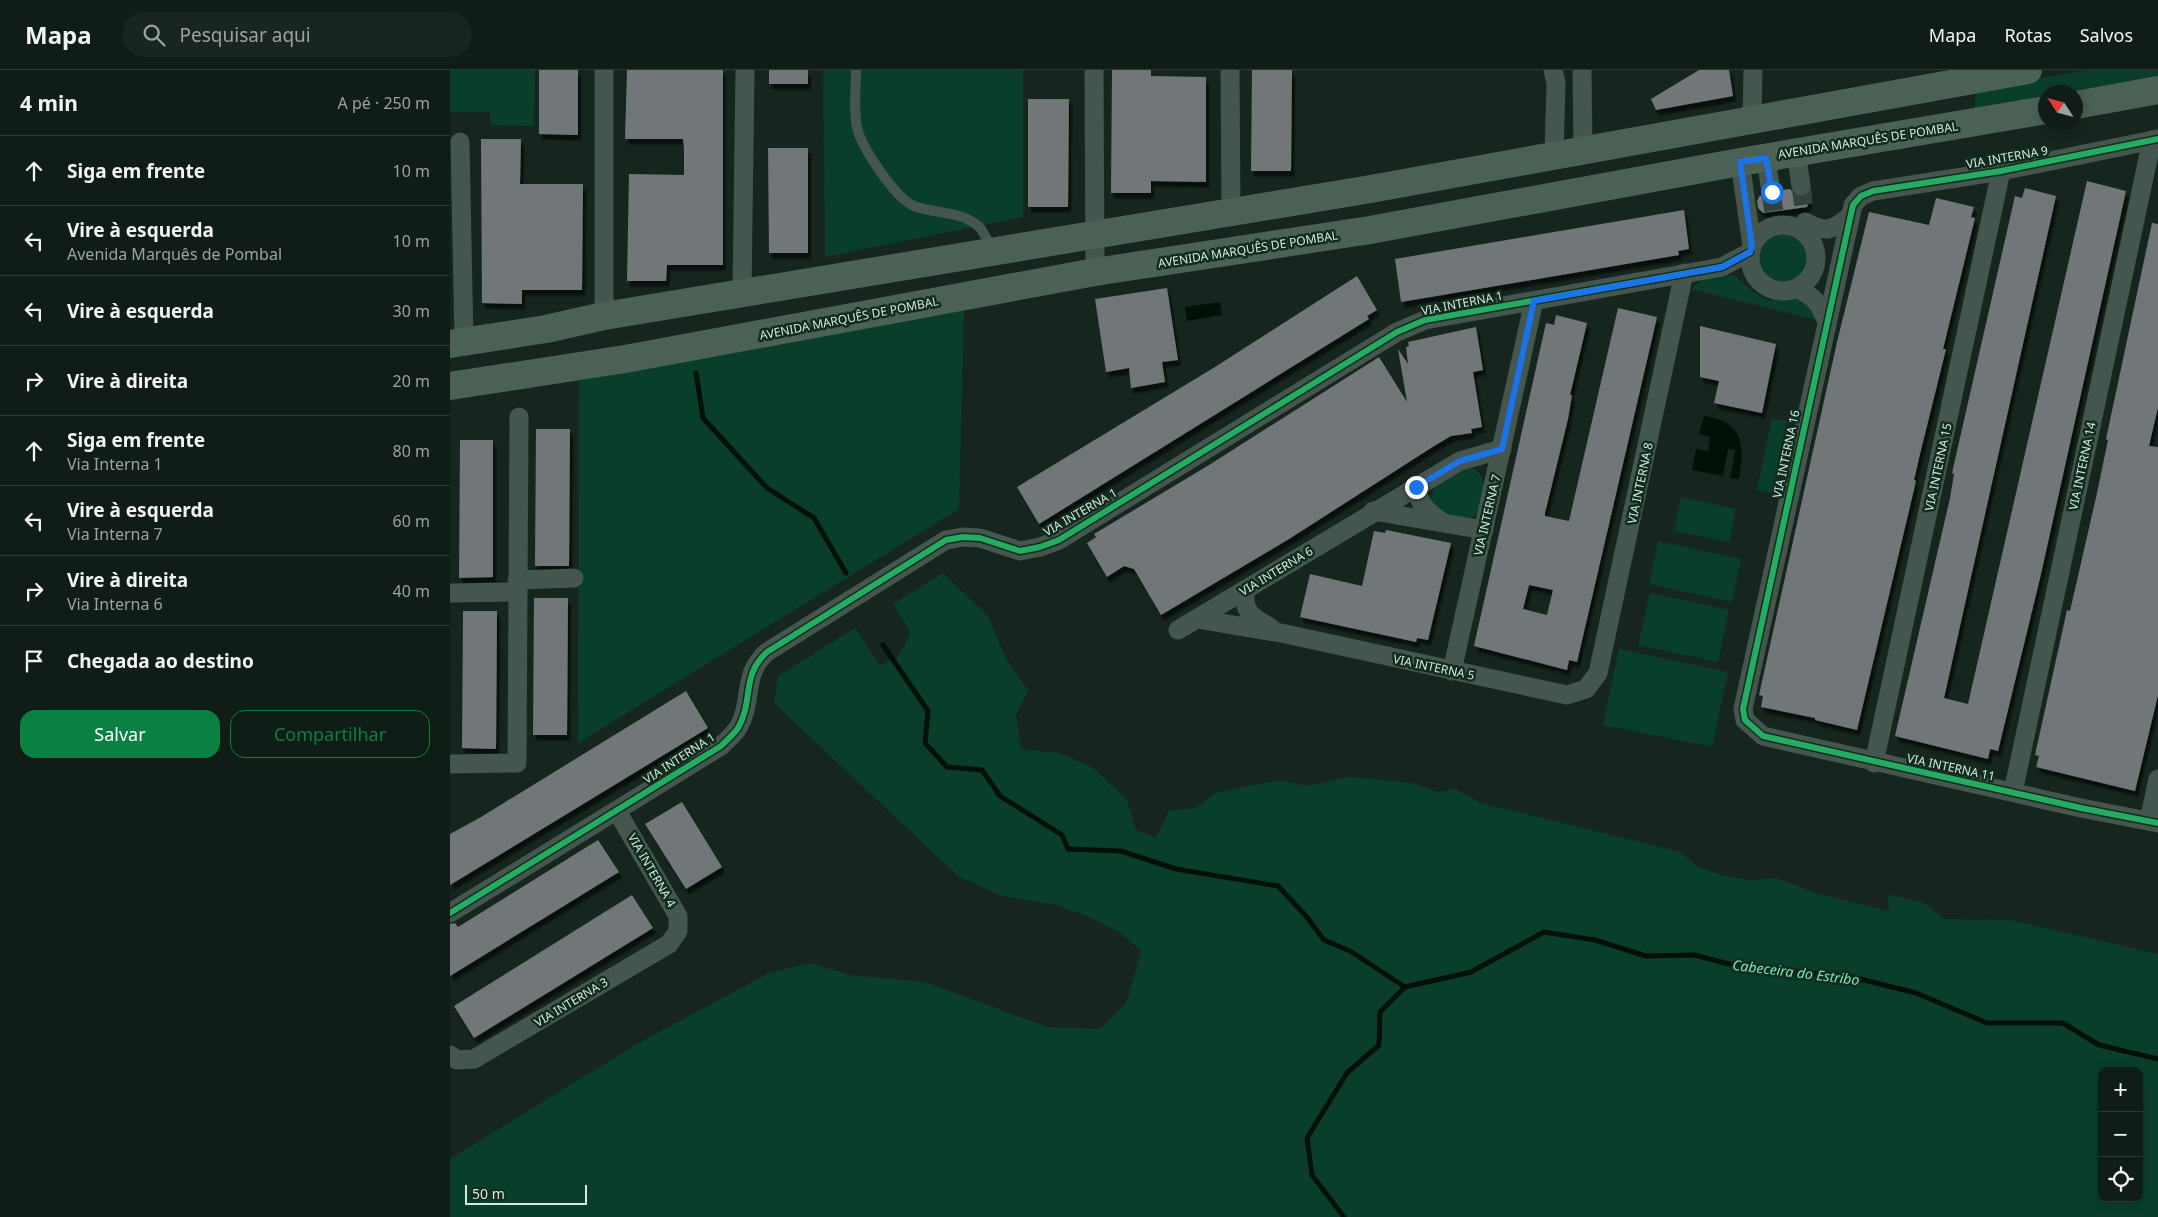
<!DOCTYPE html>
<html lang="pt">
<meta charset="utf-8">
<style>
body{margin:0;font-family:"Noto Sans",sans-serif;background:#19251f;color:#f1f3f6}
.controls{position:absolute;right:15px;bottom:15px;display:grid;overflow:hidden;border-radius:10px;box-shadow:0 2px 12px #0003}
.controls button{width:45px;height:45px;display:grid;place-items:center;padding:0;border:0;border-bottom:1px solid #303a35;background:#101c16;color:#f1f3f6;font:25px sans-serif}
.compass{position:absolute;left:1588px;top:15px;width:45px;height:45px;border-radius:50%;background:#101c16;box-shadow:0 2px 12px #0003;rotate:306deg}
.scale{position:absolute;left:15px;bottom:12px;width:122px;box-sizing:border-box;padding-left:5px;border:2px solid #d7e7de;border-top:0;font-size:14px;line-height:18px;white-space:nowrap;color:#d7e7de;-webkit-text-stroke:4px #102c1f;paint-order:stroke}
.stop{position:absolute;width:15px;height:15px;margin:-11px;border:4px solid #1a73e8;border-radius:50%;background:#fff}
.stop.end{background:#1a73e8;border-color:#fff;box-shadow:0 1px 5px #0008}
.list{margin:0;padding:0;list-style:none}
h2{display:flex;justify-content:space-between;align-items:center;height:65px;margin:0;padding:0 20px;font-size:21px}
h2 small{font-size:16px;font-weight:400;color:#9ca1a1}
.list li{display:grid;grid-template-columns:32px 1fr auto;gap:15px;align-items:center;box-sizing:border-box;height:70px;padding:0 20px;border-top:1px solid #303a35}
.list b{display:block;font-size:19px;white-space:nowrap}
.list p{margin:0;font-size:16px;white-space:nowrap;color:#9ca1a1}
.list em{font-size:16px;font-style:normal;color:#9ca1a1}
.actions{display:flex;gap:10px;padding:15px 20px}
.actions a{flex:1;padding:11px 0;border:1px solid #0b8043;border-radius:15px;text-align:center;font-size:18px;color:#0b8043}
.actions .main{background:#0b8043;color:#fff}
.icon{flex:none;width:28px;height:28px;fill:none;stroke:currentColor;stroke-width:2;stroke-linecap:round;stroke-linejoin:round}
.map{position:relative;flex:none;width:1708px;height:1147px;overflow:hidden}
header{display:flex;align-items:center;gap:30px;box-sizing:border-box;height:70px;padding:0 25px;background:#101c16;border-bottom:1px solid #303a35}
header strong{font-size:24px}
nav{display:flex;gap:28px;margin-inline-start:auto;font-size:18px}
.search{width:350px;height:45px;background:#19251f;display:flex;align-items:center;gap:12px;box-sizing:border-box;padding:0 18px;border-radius:28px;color:#9ca1a1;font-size:19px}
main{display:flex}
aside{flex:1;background:#101c16}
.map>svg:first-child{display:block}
.green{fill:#093e2a;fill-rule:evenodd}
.water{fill:#021108}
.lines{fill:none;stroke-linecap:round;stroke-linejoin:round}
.stream{stroke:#021108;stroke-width:5}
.building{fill:#717678;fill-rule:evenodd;filter:url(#shadow)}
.minor-tunnel{stroke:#33433b;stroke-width:19;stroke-dasharray:19 9;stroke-linecap:butt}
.service{stroke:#45564e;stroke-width:10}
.minor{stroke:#45564e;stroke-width:19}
.secondary{stroke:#4b6156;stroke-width:28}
.cycleway-casing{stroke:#102c1f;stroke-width:9}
.cycleway{stroke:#26ab63;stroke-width:6}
.route{stroke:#1a73e8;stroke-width:6}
.labels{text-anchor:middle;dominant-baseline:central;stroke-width:5;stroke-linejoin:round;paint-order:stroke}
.street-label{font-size:12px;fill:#d7e7de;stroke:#102c1f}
.water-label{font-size:14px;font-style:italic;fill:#7eeab7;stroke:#102c1f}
</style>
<header>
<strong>Mapa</strong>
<div class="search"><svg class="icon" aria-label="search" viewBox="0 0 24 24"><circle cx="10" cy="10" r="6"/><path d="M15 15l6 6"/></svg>Pesquisar aqui</div>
<nav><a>Mapa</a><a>Rotas</a><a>Salvos</a></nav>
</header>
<main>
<aside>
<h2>4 min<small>A pé · 250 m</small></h2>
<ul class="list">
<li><svg class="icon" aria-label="ahead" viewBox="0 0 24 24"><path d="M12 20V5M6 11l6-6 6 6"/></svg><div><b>Siga em frente</b></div><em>10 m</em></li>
<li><svg class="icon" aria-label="left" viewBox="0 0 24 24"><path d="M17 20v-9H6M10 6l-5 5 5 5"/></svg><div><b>Vire à esquerda</b><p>Avenida Marquês de Pombal</p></div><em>10 m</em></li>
<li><svg class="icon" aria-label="left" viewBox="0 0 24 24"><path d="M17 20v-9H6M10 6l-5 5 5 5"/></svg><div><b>Vire à esquerda</b></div><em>30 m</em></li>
<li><svg class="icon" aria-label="right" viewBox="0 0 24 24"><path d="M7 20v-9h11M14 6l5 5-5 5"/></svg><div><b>Vire à direita</b></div><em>20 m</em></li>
<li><svg class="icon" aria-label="ahead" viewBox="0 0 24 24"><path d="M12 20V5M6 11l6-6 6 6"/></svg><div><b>Siga em frente</b><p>Via Interna 1</p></div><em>80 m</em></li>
<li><svg class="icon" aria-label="left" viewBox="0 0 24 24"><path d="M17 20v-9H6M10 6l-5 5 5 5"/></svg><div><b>Vire à esquerda</b><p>Via Interna 7</p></div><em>60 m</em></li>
<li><svg class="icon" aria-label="right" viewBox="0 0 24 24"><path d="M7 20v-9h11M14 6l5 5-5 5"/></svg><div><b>Vire à direita</b><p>Via Interna 6</p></div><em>40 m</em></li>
<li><svg class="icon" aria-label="arrive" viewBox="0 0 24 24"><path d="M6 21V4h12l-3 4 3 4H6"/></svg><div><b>Chegada ao destino</b></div></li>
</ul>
<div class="actions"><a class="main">Salvar</a><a>Compartilhar</a></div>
</aside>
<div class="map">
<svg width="1708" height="1147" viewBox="0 0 1708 1147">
<defs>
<filter id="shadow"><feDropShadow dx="3" dy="5.5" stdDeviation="1" flood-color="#0009"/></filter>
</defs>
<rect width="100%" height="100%" fill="#16261e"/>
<!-- green -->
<g class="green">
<path d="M0,0H85L84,56L41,55L40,42H0Z"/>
<path d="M373,0H573V147L375,187Z"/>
<path d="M1639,0H1708V13L1626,22H1596L1595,33L1524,46L1526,19Z"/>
<circle cx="1332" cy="188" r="26"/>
<path d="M1284,205L1306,224L1319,230L1353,228L1367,250L1241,219L1253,209Z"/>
<path d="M514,237L509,439L128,673L129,303Z"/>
<path d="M1322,348L1337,351L1322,423L1307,420Z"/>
<path d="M1022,398C1042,406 1034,443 1021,448C1012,451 998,445 989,443L980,428L985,417L1016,399Z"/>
<path d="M1231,427L1286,439L1279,472L1224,461Z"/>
<path d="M1208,471L1291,489L1282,532L1199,514Z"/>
<path d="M493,503L538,546L556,589L578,620L566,645L571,679L609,683L642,697L677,730L686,760L706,768L719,741L745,738L767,722L830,710L856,716L899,707L962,713L988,722L1005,719L1031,733L1230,782L1247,796L1271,805L1299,810L1326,808L1366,823L1439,841L1437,824L1474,833L1494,849L1560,850L1708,884V1147H0V1089L187,974L319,903L360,893L400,905L475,912L597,957L650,959L677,932L691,881L671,863L637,846L606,835L552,826L508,806L324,633L328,606L405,558L430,595L448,587L461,563L443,534ZM1652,1001H1689V1128H1652Z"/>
<path d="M1200,523L1279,540L1268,592L1188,575Z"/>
<path d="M1169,579L1278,602L1262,677L1153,655Z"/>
</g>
<!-- water -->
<g class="water">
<path d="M770,232L772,245L737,251L735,237Z"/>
<path d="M1254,346C1294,351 1295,376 1289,409L1280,408L1285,380L1278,379L1273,406L1242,400L1246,379L1258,381L1260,367L1249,364Z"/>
</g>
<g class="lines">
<!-- stream -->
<g class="stream">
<path d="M246,303L253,348L317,418L364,448L396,503"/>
<path d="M433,575L478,641L475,673L497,697L532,700L550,726L612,765L618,779L671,781L726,799L828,816L856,846L874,870L900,881L955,917"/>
<path d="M894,1147L862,1105L857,1068L897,1003L929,975L930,942L955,917L1021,902L1094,862L1145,870L1196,886L1245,885L1294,898L1398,906L1466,923L1537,953H1613L1649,975L1708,989"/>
</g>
</g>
<!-- building -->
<g class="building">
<path d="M89,0H128V65L89,64Z"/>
<path d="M177,0H273V195H217L216,211H177L179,104L234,105V79L233,69H175Z"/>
<rect x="319" y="0" width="39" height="14"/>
<path d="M662,0H701V6L756,7V112L701,111V123H661Z"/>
<path d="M802,0H842L841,101H801Z"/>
<path d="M1249,0H1279L1283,26L1206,40L1201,29Z"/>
<path d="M578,29H619L618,137H578Z"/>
<path d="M31,69H71L70,114H133L132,220H72V234L32,233Z"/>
<path d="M318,78H358V183H319Z"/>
<path d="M1637,111L1676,121L1591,504L1548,681L1540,679L1538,689L1445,666L1500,428L1504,404L1502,403L1565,126L1572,128L1575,118L1606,126L1494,628L1518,634Z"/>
<path d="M1340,119L1347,127H1353L1359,123L1361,125L1357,137L1313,143L1308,138L1307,131L1310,125L1316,132L1323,133L1331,127L1332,120Z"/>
<path d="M1486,128L1524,137L1521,147L1525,148L1493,279H1496L1470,384L1464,410L1466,411L1407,660L1365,650V648L1311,637L1313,626L1309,625L1387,272L1419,142L1479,155Z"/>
<path d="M1234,140L1239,179L1228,181L1229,185L951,232L945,189Z"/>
<path d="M1702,153L1708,154V337L1699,376L1708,377V625L1685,721L1586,697L1589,686L1585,685L1617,540L1620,541L1647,423L1658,370L1656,369Z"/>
<path d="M907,206L927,240L917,246L919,249L589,454L567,417L765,297Z"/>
<path d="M717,218L728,290L712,292L715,312L681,318L679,298L656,302L645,229Z"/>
<path d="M1168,238L1207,247L1127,592L1119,590L1117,600L1024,576L1096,253L1104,255L1106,245L1137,253L1120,325H1122L1118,349L1095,443V446L1119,451ZM1079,515L1103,520L1097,545L1073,539Z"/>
<path d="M1250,256L1326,274L1312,343L1264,333L1269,311L1250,307Z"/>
<path d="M1026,257L1033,300L1023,302L1032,357L1021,359L1022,363L1001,366L984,376L839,469L711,545L684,499L674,496L657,507L637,473L646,467L644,464L759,395L929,287L957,332L948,279L958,294L956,277L959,276L958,272Z"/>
<path d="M86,359H120L119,496H85Z"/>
<path d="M10,370H43V507L9,508Z"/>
<path d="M936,460L1001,473L978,570L967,568L966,572L850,547L860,504L912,516L924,461L935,463Z"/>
<path d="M84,528H118L117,665H83Z"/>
<path d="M13,541H47L46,679L12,678Z"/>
<path d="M236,621L258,658L0,815V764L31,747Z"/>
<path d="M232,732L272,797L236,819L195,754Z"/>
<path d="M148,770L169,802L0,906V854L5,853L8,857Z"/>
<path d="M182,825L203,858L24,968L4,936Z"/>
</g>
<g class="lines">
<!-- minor-tunnel -->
<g class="minor-tunnel">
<path d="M1351,116L1354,137"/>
<path d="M1321,122L1324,142"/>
</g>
<!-- service -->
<path class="service" d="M406,0C406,17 403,45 408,61C413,79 446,129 464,136C485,144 516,141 531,159C535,165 539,173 542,179"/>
<!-- minor -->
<g class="minor">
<path d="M154,0V246"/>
<path d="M644,0L645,202"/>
<path d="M780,0L781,141"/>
<path d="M1103,0L1106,13L1104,85"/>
<path d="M1132,0L1133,80"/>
<path d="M1302,50L1303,0"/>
<path d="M1708,69L1551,101L1423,121L1411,126L1403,135L1293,639L1295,650L1313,666L1631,738L1708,753"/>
<path d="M10,72L14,272"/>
<path d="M1346,82L1351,116"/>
<path d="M1316,88L1321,122"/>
<path d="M1290,92L1302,176"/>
<path d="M1355,152C1376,163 1382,161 1400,146"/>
<circle cx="1333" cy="188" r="33"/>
<path d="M1347,219C1365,226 1370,235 1377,252"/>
<path d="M292,222L295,0"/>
<path d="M966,417C969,435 978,442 992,452"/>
<path d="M923,441L1034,460"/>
<path d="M67,510L124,508"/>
<path d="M795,520C793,544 803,547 821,558"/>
<path d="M0,523L66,522"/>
<path d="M747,549L831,563L1117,625L1136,619L1148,603L1234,203"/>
<path d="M728,560L1010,391L1052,379"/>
<path d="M1002,601L1084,231"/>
<path d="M1424,693L1551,101"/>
<path d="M0,694L67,693L69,347"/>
<path d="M1563,722L1702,70"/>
<path d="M1699,751L1708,709"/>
<path d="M0,843L271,676C277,670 284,664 288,658C304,630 291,605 317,582L496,470L513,467L530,468L570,481L590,477L609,470L947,262L975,250L1272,197L1300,182"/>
<path d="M0,985L7,990L24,989L219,874L228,861V846L167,741"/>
</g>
<!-- secondary -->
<g class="secondary">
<path d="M1626,35L1708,20"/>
<path d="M0,274L96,259L154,246L915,120L1578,0"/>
<path d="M0,316L175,289L645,202L920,160L1290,92L1596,40"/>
</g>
<!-- cycleway casing -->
<g class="cycleway-casing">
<g id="cycleway">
<path d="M1708,69L1551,101L1423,121L1411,126L1403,135L1293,639L1295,650L1313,666L1631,738L1708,753"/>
<path d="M0,843L271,676C277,670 284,664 288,658C304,630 291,605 317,582L496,470L513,467L530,468L570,481L590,477L609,470L947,262L975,250L1272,197L1300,182"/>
</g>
</g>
<!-- cycleway -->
<use href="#cycleway" class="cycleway"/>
</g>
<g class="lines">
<!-- route -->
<path class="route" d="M966,417L1010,391L1052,379L1084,231L1272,197L1300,182L1302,176L1290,92L1316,88L1322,122"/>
</g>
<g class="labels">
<!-- street labels -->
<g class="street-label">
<text transform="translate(1418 70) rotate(-9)">AVENIDA MARQUÊS DE POMBAL</text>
<text transform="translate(1557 87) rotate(-10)">VIA INTERNA 9</text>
<text transform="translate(798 179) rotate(-9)">AVENIDA MARQUÊS DE POMBAL</text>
<text transform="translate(1012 233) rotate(-11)">VIA INTERNA 1</text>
<text transform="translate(399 248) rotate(-11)">AVENIDA MARQUÊS DE POMBAL</text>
<text transform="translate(1336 384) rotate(-78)">VIA INTERNA 16</text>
<text transform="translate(1632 396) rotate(-78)">VIA INTERNA 14</text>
<text transform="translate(1488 397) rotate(-78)">VIA INTERNA 15</text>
<text transform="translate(1190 413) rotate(-78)">VIA INTERNA 8</text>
<text transform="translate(630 442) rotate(-30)">VIA INTERNA 1</text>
<text transform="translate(1037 445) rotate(-77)">VIA INTERNA 7</text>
<text transform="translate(826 501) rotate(-31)">VIA INTERNA 6</text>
<text transform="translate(984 597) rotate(12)">VIA INTERNA 5</text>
<text transform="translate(229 688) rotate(-33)">VIA INTERNA 1</text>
<text transform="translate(1501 697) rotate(12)">VIA INTERNA 11</text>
<text transform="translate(202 800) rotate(60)">VIA INTERNA 4</text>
<text transform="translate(121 932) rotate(-31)">VIA INTERNA 3</text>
</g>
<!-- water labels -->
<g class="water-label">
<text transform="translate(1346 902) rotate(7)">Cabeceira do Estribo</text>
</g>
</g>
</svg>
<div class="controls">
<button>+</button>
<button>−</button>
<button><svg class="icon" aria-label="locate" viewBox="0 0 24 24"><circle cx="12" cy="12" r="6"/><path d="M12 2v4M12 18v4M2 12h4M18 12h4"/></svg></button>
</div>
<svg class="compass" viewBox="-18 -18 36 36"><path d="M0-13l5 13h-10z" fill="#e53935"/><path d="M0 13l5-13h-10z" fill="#9ca1a1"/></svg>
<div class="scale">50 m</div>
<div class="stop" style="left:1322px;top:122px"></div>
<div class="stop end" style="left:966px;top:417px"></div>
</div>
</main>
